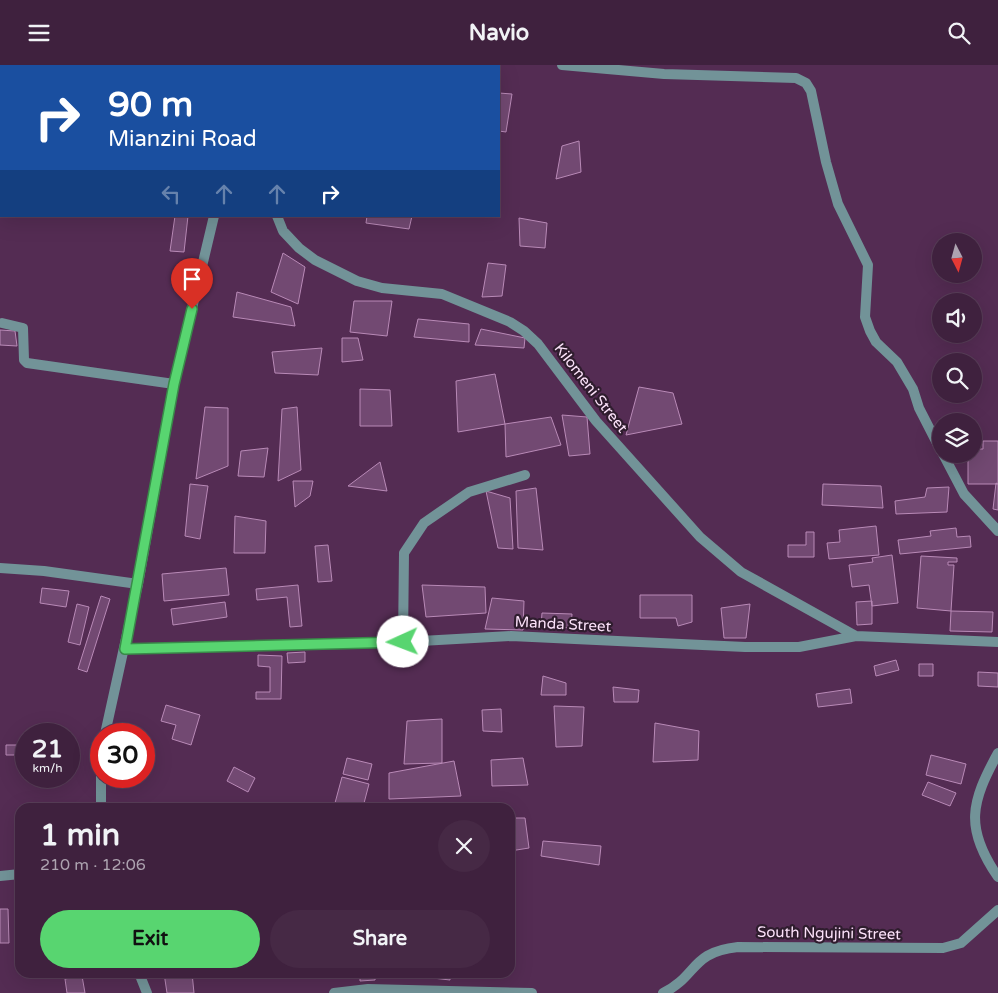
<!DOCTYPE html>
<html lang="en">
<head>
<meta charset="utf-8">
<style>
  :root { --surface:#3f213e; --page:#462945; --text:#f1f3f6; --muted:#ada3b0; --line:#583e58; --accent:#58d570 }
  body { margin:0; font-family:"Varela Round",sans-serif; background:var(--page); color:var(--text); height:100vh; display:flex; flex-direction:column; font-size:19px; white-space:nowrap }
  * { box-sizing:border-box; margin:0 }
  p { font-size:16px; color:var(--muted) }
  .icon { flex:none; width:28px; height:28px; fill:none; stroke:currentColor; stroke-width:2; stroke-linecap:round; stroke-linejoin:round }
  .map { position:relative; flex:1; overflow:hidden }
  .details { position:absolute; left:15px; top:738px; width:500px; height:175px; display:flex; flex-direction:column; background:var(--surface); border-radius:15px; box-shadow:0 5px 20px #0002,0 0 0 1px var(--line) }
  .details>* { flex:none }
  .top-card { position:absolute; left:0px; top:0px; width:500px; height:152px; box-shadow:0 5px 20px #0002,0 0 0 1px var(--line); background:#1a4fa0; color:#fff; overflow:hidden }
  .needle { width:32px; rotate:174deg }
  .buttons { position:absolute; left:932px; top:168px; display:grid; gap:10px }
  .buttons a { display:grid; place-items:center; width:50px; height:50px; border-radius:50%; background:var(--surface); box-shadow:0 5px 20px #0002,0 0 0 1px var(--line); font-size:25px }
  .speed { position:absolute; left:15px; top:658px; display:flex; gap:10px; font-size:25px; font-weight:700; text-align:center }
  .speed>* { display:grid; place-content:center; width:65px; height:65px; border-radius:50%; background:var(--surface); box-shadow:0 5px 20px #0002,0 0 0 1px var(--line); line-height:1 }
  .speed small { font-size:12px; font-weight:400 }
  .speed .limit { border:8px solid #d22; background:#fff; color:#111 }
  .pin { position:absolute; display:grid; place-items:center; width:42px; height:42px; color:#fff; margin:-51px -21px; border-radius:50% 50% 50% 0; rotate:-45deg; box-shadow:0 0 5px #0007 }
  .pin .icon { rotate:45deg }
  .me { position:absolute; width:55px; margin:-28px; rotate:268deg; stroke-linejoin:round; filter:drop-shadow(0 0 4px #0008) }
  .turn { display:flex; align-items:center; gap:18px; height:105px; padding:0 25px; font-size:22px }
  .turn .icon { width:65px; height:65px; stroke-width:2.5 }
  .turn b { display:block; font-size:35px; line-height:42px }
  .lanes { display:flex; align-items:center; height:48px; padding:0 25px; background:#0003; justify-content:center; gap:25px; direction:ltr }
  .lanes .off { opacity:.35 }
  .round { display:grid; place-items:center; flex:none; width:52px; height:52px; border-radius:26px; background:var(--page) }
  .head { display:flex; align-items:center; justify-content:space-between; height:85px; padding:0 25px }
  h1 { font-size:30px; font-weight:800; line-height:38px }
  .button { display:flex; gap:10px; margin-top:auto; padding:10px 25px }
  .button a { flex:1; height:58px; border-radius:30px; background:var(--accent); color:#111; font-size:20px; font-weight:800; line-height:58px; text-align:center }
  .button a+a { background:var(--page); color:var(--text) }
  header { display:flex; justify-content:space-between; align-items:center; height:65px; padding:0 25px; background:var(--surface); font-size:22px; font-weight:800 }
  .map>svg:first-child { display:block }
</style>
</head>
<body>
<header><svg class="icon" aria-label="menu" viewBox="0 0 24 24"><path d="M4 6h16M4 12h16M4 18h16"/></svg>Navio<svg class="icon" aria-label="search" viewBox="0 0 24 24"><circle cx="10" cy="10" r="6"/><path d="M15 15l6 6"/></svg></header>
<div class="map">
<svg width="998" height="928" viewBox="0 0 998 928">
  <rect width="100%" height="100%" fill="#542c53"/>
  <path fill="#724972" stroke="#b98ab7" d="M499,28L512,29L506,67L499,66Z
    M579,76L581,107L556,114L562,81Z
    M175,151H188L184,187L170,186Z
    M367,151H412L409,164L366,158Z
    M519,153L547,158L545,183L520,181Z
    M283,188L305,202L298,239L271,227Z
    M488,198L506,200L502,231L482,232Z
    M237,227L291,242L295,261L233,252Z
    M354,236H392L387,271L350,267Z
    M418,254L469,259V277L414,272Z
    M481,264L525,273L524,283L475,280Z
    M0,265L15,266L17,281L0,280Z
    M342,273H358L363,295L342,297Z
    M322,283L318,310L275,308L272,287Z
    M495,309L505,359L458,367L456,316Z
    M639,322L673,328L682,359L626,370Z
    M360,324L390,325L392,361H360Z
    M205,342L228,343V401L196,414Z
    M297,342L301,405L278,416L282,344Z
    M562,350L587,352L590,389L569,391Z
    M551,352L561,380L506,392L505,359Z
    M983,376H998V419H968V389H974V384H983Z
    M268,383L264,412L238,411L241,386Z
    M380,397L387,426L348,421Z
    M293,416H313L310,431L295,442Z
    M996,418L998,419V445L993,444Z
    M190,419L208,421L200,474L185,471Z
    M823,419L881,421L883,443L822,440Z
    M949,422L947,447L896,449L895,436L925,432L927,423Z
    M536,423L543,485L518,483L516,426Z
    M486,426L510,433L513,484L498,483Z
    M235,451L266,456L265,488H234Z
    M876,461L879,490L829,494L827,478L840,477L839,465Z
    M956,463L957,472L970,471L971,482L900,489L898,475L931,471L930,466Z
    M806,467H814V492H788V480H806Z
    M328,480L332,516L318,517L315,481Z
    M892,490L898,538L872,541L869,520L852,522L849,500L873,497L872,493Z
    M921,491L957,493V497H948V500H954L951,546L917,543Z
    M226,503L229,530L164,536L162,509Z
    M298,520L302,561L290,562L287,532L257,535L256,524Z
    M422,520L485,522L486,548L426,552Z
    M42,523L69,526L66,542L40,538Z
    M640,530H692V557L678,561L676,553H640Z
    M101,531L110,534L87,607L78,604Z
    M492,533L524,536L523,565L485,564Z
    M872,536V559L857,560L856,537Z
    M225,537L227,552L173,560L171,544Z
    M77,539L89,542L80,580L68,577Z
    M750,539L746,573H724L721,543Z
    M951,546L993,547L992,567L950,566Z
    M542,548L572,549L571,563L541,561Z
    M305,587V597L288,598L287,588Z
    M258,590L282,591L281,634H256V627H270V602L258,601Z
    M896,595L899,605L876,611L874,601Z
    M919,599H933V611H919Z
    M978,607L998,608V622L978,621Z
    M543,611L566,618V630H541Z
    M613,622L639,625L638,637H614Z
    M850,624L852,638L818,642L816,629Z
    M166,640L200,650L191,680L172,674L176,660L161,656Z
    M554,641L584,642L582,681L556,682Z
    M501,644L502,667L483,666L482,645Z
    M442,654V698L404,699L407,656Z
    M655,658L699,666L698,695L653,697Z
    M6,680H20V690H6Z
    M931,690L966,699L961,719L926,710Z
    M347,693L372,699L368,715L343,709Z
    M523,693L528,720L492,721L491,695Z
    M454,696L461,731L389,734V708Z
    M234,702L255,713L248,727L227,716Z
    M342,712L369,719L363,742L335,738Z
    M928,717L956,728L950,741L922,730Z
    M510,753H525L529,783L510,786Z
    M543,776L601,781L599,800L541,791Z
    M0,844H8L9,878H0Z
    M164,908H192L194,928H167Z
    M360,908H376L375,915L360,916Z
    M407,908H450V915L407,910Z
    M82,911L85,928H67L65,914Z"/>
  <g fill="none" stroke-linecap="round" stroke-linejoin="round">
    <path stroke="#729398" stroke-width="10" d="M562,0L664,9L796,13L806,18L811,26L826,97L838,139L868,200L865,252L870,266L876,277L897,297L913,324L919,343L941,386
      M277,151L283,166L299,183L315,195L357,216L382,223L442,229L510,257L524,266L538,279L596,356L700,472L741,507L856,571
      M2,258L23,263L24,295L27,298L174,319
      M943,389L964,429L998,466
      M0,503L44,506L138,519
      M403,577L404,488L424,458L469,427L525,410
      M125,584L403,577L511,571L745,582H799L856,571L998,577
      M998,688C971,737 964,763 998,812
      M0,811L20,809
      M334,928L368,924L532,928
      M663,928C698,911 690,887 738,882L943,883L961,878L998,845"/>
    <path stroke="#729398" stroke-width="10" d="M238,1V0
      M105,669L138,519L174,319L214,151
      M101,742V707
      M139,908L147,928"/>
  </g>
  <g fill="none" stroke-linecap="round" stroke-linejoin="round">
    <defs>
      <path id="route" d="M192,244L174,319L125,584L403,577"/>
    </defs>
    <use href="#route" stroke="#398a49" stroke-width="12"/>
    <use href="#route" stroke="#58d570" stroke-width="9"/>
  </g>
  <g text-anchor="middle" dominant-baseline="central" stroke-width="4.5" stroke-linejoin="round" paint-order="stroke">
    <g font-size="15" fill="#fce2fa" stroke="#2f1d2e">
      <text transform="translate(591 323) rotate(52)">Kilomeni Street</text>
      <text transform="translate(563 559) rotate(3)">Manda Street</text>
      <text transform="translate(829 868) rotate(1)">South Ngujini Street</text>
    </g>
  </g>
</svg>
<div class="buttons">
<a><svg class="needle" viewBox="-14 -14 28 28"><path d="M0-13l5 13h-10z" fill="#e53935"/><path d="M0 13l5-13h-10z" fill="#ada3b0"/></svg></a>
<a><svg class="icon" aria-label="sound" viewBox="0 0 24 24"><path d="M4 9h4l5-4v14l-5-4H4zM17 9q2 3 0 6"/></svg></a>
<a><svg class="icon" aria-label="search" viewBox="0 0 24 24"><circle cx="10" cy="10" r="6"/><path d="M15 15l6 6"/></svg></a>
<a><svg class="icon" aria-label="layers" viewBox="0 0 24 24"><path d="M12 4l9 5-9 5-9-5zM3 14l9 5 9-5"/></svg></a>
</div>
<div class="speed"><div>21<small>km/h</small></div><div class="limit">30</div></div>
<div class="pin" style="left:192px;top:244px;background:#d93025"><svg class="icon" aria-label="arrive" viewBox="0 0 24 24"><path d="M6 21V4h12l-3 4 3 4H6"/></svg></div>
<svg class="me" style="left:403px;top:577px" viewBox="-20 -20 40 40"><circle r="19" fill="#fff"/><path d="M0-13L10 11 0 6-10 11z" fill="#58d570"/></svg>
<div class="top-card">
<div class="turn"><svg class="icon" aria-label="right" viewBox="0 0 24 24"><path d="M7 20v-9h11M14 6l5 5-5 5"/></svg><div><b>90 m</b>Mianzini Road</div></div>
<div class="lanes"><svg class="icon off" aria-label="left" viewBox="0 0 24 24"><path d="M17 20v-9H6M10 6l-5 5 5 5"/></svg><svg class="icon off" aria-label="ahead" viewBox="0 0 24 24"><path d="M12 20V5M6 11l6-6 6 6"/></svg><svg class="icon off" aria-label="ahead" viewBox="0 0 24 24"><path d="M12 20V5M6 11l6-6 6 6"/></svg><svg class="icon" aria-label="right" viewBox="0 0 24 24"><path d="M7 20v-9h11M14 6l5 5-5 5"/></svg></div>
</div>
<section class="details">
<div class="head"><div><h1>1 min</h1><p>210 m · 12:06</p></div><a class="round"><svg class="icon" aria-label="close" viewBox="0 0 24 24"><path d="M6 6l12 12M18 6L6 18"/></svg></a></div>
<div class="button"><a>Exit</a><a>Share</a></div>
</section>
</div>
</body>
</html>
